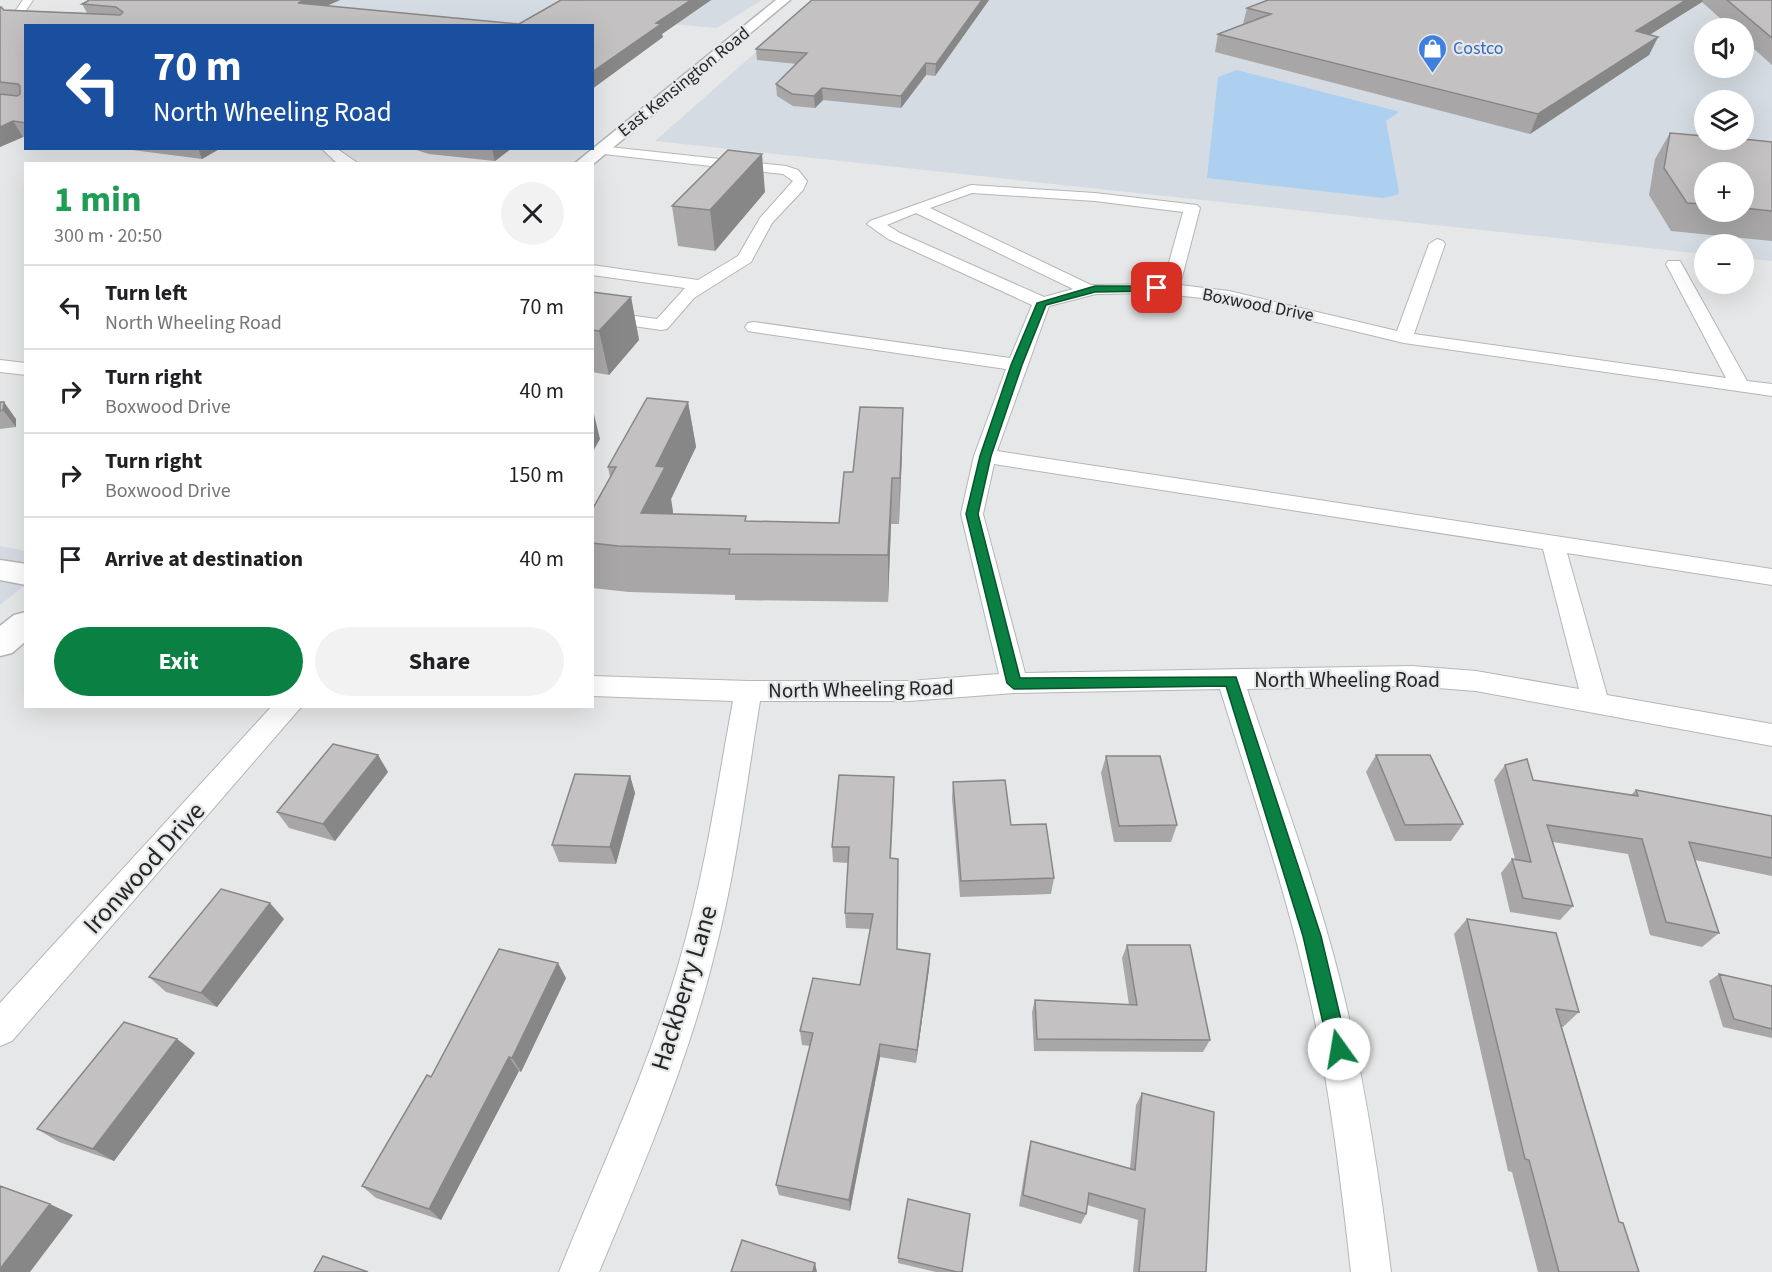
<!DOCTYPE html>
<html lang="en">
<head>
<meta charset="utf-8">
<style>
  :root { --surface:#fff; --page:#f2f2f2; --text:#202124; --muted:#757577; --line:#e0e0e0; --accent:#0b8043 }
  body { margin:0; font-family:"Source Sans 3",sans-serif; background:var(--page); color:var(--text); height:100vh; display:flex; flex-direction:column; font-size:22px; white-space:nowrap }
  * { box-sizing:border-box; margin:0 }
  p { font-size:20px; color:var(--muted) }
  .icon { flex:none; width:33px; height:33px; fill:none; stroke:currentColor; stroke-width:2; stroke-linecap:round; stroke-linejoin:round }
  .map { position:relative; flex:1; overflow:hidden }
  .side { position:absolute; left:24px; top:162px; width:570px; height:546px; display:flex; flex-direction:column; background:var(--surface); border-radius:0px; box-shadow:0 6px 24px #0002 }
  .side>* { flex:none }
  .top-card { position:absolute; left:24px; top:24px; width:570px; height:126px; border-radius:0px; box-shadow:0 6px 24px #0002; background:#1a4fa0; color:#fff; overflow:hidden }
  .buttons { position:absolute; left:1694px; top:18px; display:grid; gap:12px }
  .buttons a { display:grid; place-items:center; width:60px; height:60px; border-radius:50%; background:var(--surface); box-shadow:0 6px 24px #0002; font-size:30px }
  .pin { position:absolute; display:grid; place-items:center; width:51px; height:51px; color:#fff; margin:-26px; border-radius:12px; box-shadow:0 3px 9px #0006 }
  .me { position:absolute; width:66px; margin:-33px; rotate:347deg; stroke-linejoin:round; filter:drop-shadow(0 0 4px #0008) }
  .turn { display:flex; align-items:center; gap:21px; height:126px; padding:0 30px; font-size:27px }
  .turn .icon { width:78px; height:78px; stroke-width:2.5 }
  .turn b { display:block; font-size:42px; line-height:51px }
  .round { display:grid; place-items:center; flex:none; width:63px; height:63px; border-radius:32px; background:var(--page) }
  .summary { display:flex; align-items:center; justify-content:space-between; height:102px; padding:0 30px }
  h1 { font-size:36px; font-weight:700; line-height:45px; color:#1e9e55 }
  .primary-button { display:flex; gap:12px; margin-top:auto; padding:12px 30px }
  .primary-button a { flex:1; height:69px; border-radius:36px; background:var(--accent); color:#fff; font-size:24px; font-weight:700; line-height:69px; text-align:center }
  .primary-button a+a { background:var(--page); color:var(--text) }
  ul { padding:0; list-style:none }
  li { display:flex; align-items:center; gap:18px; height:84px; padding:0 30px; border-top:2px solid var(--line) }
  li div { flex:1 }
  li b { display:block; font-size:22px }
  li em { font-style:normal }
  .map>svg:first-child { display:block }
</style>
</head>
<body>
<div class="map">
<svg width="1772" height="1272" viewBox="0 0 1772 1272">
  <rect width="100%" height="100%" fill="#e6e7e8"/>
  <path fill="#d4dbe2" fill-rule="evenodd" d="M233,0H762L717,28L569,15L537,25Z
    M815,0H1772V261L1743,258V244H1704V254L655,141ZM1704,28H1743V68H1704ZM1704,100H1743V140H1704ZM1704,172H1743V212H1704Z
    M0,546L26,551L25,585L0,605Z"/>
  <path fill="#add0f0" d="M1237,70L1397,111L1398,113L1386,121L1399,192L1397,195L1383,198L1207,178L1218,77Z"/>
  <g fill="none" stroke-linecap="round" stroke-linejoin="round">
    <defs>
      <path id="street" d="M23,0H33L19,21L0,27V21L11,17Z
        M600,146L786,166L798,170L807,181L803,190L772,223L751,262L694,298L667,329L661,330L592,320V310L657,319L685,288L592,275V265L698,280L738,256L760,218L793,181L783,174L595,153L593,150L595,147Z
        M321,148H336L359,164H338Z
        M971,185L1095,193L1197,205L1200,208L1180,285L1229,291L1397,331L1429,244L1437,239L1443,241L1445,244L1414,334L1726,378L1666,264L1668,261H1680L1747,381L1772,384V396L1404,343L1229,301L1157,293L1096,294L1049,306L997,451L1772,569V585L1567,553L1607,695L1772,724V746L1476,691L1412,686L1247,689C1279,785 1315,881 1340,980C1364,1076 1379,1174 1391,1272H1351C1340,1173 1328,1073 1305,976C1282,879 1250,785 1220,689L1014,693L909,701H760C746,786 736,872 714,956C687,1065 642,1169 599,1272H559C601,1168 649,1067 680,959C705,874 717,787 733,701L592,696V676L748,681H909L999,674L961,514L974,456L1006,369L754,332L748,331L745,327L748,323L754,322L1010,358L1032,305L888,239L867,224L870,221ZM972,193L1095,201L1183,212L1163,284L1091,285L930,208ZM916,213L1073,289L1044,297L900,233L887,225ZM994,464L1543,549L1579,689L1476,671L1412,666L1025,673L983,514Z
        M0,360L26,363V375L0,372Z
        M272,706H302L12,1041L0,1046V1003Z"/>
      <path id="secondary" d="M776,0H790L592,165L574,164Z
        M0,560L26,564V585L0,580Z
        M26,612V641L12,653L0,656V626L14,615Z"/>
    </defs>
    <use href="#street" stroke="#b5b6b7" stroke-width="2"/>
    <use href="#secondary" stroke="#b5b6b7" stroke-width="3"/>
    <use href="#street" fill="#fff" fill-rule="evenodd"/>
    <use href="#secondary" fill="#fff" fill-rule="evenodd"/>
  </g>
  <path fill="#a8a6a6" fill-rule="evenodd" d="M88,0H340L327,6L519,24L561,0H711L662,34L663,37L592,89V26H26V137H23L0,147V7L4,10L87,13L82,4L88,1Z
    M989,0L935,76L926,75L901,108L823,100L815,108L793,106L777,96L776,84L797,64L757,60L756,49Z
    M1268,0H1772V65L1743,39V28H1731L1702,2L1649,35L1658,37L1649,55L1530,134L1215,52L1218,34L1243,24L1247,8Z
    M1670,133L1772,142V241L1671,231L1649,195L1655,159ZM1704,172H1743V212H1704Z
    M117,148H221L202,159Z
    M410,148H512L495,161L429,154Z
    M765,192L715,251L678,246L672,206Z
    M592,292L631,297L639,340L609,375L592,372Z
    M0,402L16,419V427L0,429Z
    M688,402L696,447L671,499L673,512V514L747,521L839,523L853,472L902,453L899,524H891L888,602L735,600V595L629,592L592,588V510L610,477L608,467Z
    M378,755L388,772L335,841L289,828L277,812Z
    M1376,755L1463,824L1451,841H1395L1366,772Z
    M1106,756L1177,825L1171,842H1114L1101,773Z
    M1505,765L1533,780L1631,795L1636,790L1772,816V876L1695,860L1719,933L1702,947L1650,935L1628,854L1553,842L1573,906L1560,920L1510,912L1501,873L1512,859H1515L1494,780Z
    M630,776L635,793L616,864L559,862L552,845Z
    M953,782L1011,825L1054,878L1051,894L960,897L952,798Z
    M894,793L891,858L897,949L930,954L929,969L916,1063L880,1057L850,1211L779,1195L776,1185L810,1046L802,1045L800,1031L860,985L870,929L846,928L845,913L848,863L833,862L832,847Z
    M284,919L217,1007L166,992L149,977Z
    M1467,919L1579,1012L1563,1027H1562L1619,1222L1639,1272H1538L1512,1172L1508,1171L1454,934Z
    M1127,945L1210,1040L1203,1052L1034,1051L1032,1012L1035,1000L1129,1005L1122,958Z
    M1719,974L1772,986V1038L1723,1027L1709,981Z
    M566,978L521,1072L519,1071L441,1220L376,1198L362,1186L431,1077Z
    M177,1039L195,1053L114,1161L59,1142L37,1129Z
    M1142,1093L1206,1272H1133L1138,1220L1087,1205L1086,1214L1081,1224L1019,1206L1028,1152L1031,1141L1130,1168L1136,1105Z
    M898,1258L962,1272H936L898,1263Z"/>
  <path fill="#888787" d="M305,0H340L303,16L298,3Z
    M691,0H711L662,34L663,37L592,89V72L656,23Z
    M982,0H989L935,76L936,64Z
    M1686,0H1703L1702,2L1627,49L1636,31Z
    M1658,37L1649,55L1530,134L1538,114Z
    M926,63V75L901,108V96Z
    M822,88L823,100L815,108L814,96Z
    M13,121L23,137L0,147V127Z
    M198,148H221L202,159Z
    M492,148H512L495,161Z
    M762,154L765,192L715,251L710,210Z
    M631,297L639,340L609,375L599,331Z
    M4,402L16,419V427L3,410Z
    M688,402L696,447L671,499L673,512L657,547L641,513L656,466Z
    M592,406L600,439L592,453Z
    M903,408L902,453L899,524L900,478Z
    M892,478L891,524L888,602V555Z
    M378,755L388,772L335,841L323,824Z
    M630,776L635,793L616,864L610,847Z
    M270,903L284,919L217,1007L201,993Z
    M930,954L929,969L916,1063L917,1050Z
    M558,963L566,978L521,1072L512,1058Z
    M177,1039L195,1053L114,1161L93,1149Z
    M880,1044V1057L850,1211L849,1200Z
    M509,1057L519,1071L441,1220L429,1209Z
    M50,1204L73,1215L30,1272H0V1269Z
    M815,1263L817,1272H813Z"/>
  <path fill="#c3c1c1" stroke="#888787" stroke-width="1.5" d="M88,0H305L298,3L519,24L561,0H691L656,23L661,24L592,72V26H26V123L13,121L0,127V94L17,96L20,94V86L18,84L0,82V7H1L4,10L120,15L123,12L116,7L82,4L88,1Z
    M812,0H982L936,64L926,63L901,96L822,88L814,96L792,94L776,84L807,53L756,49Z
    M1268,0H1686L1636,31L1658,37L1538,114L1218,34L1271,14L1247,8Z
    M1727,0H1772V38Z
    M1670,133L1704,136V140L1743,139L1772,142V211L1743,208V172H1704V204L1687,203L1664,168Z
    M728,150L762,154L710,210L672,206Z
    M592,292L631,297L599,331L592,330Z
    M647,398L688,402L656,466L665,467L641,513L746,516L745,521L839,523L844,472H853L860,407L903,408L900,478H892L888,555L729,554L730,549L618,546L592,543V510L616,467H608Z
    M0,402H4L3,410L0,411Z
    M333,744L378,755L323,824L277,812Z
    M1376,755H1430L1463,824L1405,825Z
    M1106,756H1160L1177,825L1119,826Z
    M1527,759L1533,780L1638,796L1636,790L1772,816V858L1689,842L1719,933L1666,922L1642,839L1547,825L1573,906L1523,898L1512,859L1531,862L1505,765Z
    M575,774L630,776L610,847L552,845Z
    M839,775L894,777L890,858L898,859L897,949L930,954L917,1050L880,1044L849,1200L776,1185L813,1033L800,1031L813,978L860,985L873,914L845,913L849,847H832Z
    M1005,780L1011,825L1046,824L1054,878L961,881L953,782Z
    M221,889L270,903L201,993L149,977Z
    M1467,919L1556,933L1579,1012L1556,1009L1619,1222L1623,1223L1639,1272H1559L1529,1160L1525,1159Z
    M1127,945H1190L1210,1040L1037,1039L1035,1000L1137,1005Z
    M499,949L558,963L512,1058L509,1057L429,1209L362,1186L427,1075L431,1077Z
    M1719,974L1772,986V1029L1734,1019Z
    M124,1022L177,1039L93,1149L37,1129Z
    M1142,1093L1214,1112L1206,1272H1139L1145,1209L1089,1193L1086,1214L1023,1195L1031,1141L1135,1170Z
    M0,1186L50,1204L0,1269Z
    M908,1199L970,1214L962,1272H957L898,1258Z
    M742,1240L815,1263L813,1272H731Z
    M323,1256L368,1272H314Z"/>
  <path fill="#0b8043" stroke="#07532c" stroke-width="1.5" d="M1095,286H1157L1162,288L1157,291L1095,292L1046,305L1022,365L991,456L978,514L1020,678L1236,677L1321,936L1348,1049L1345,1056L1339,1059L1332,1056L1329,1049L1303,936L1226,686L1014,689L1007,683L966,514L980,456L1011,365L1037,303Z"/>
  <defs>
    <symbol id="shop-pin" viewBox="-11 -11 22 30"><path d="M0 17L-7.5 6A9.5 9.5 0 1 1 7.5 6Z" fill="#3f7fe0" stroke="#e6e7e8"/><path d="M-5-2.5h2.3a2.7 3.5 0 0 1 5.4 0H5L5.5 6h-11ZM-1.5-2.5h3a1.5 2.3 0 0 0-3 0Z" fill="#fff"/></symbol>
  </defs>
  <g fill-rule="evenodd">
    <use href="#shop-pin" x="1416" y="32" width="33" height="45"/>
  </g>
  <g text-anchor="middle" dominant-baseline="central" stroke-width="4.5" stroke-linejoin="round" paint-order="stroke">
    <g font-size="18" fill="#366cbe" stroke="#e6e7e8" text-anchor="start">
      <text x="1453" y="48">Costco</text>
    </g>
    <g font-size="18" fill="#242525" stroke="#e6e7e8">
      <text transform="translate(684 82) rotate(-39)">East Kensington Road</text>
      <text transform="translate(1258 305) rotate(11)">Boxwood Drive</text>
    </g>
    <g font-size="21" fill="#242525" stroke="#e6e7e8">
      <text x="1347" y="680">North Wheeling Road</text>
      <text transform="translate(861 689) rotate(-1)">North Wheeling Road</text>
    </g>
    <g font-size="26" fill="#242525" stroke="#e6e7e8">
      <text transform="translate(144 868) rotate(-48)">Ironwood Drive</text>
      <text transform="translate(684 988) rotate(-73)">Hackberry Lane</text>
    </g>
  </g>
</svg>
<div class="buttons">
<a><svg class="icon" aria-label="sound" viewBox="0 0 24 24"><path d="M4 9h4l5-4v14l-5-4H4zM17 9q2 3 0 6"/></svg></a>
<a><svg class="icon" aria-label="layers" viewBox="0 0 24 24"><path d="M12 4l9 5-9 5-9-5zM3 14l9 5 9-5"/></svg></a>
<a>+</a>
<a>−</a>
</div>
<div class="pin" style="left:1157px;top:288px;background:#d93025"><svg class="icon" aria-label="arrive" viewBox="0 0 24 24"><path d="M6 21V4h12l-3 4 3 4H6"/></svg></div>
<svg class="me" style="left:1339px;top:1049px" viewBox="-20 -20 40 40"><circle r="19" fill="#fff"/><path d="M0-13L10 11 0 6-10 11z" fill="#0b8043"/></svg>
<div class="top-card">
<div class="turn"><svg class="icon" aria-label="left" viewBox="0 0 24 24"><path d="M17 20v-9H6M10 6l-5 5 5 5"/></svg><div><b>70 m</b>North Wheeling Road</div></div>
</div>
<section class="side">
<div class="summary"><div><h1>1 min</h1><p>300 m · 20:50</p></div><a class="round"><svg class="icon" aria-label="close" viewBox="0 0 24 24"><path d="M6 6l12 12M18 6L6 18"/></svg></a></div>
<ul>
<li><svg class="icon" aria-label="left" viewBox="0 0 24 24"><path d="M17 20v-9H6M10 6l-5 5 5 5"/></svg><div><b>Turn left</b><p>North Wheeling Road</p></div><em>70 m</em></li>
<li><svg class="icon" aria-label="right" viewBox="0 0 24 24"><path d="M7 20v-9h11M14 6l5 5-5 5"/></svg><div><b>Turn right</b><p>Boxwood Drive</p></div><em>40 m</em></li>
<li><svg class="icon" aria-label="right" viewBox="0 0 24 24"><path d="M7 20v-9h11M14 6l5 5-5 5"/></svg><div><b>Turn right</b><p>Boxwood Drive</p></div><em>150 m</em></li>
<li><svg class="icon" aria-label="arrive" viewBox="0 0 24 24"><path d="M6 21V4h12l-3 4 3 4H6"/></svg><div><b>Arrive at destination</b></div><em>40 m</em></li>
</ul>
<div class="primary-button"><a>Exit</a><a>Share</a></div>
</section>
</div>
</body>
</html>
